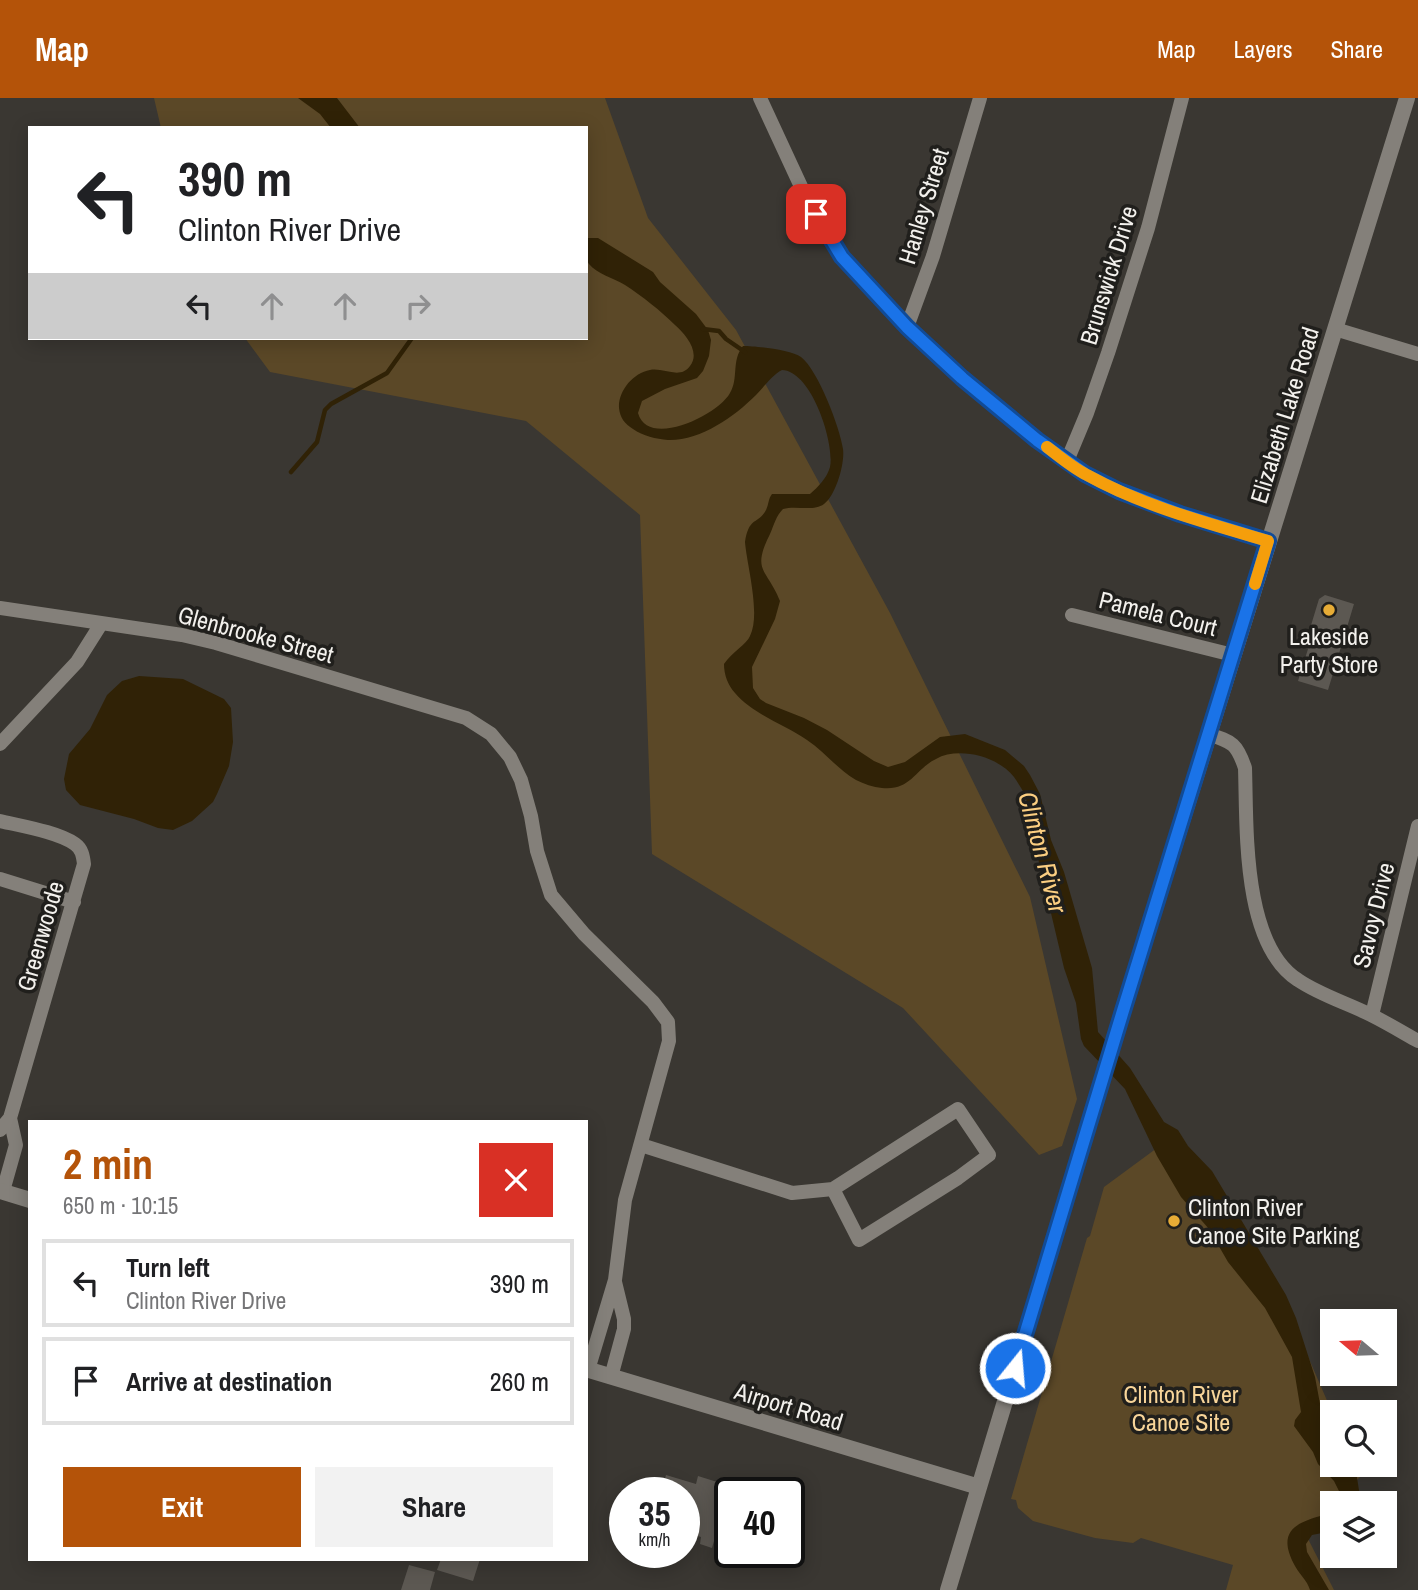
<!DOCTYPE html>
<html lang="en">
<head>
<meta charset="utf-8">
<style>
  :root { --surface:#fff; --page:#f2f2f2; --text:#202124; --muted:#757577; --line:#e0e0e0; --accent:#b45309 }
  body { margin:0; font-family:"Archivo Narrow",sans-serif; background:var(--page); color:var(--text); height:100vh; display:flex; flex-direction:column; font-size:26px; white-space:nowrap }
  * { box-sizing:border-box; margin:0 }
  p { font-size:23px; color:var(--muted) }
  .icon { flex:none; width:38px; height:38px; fill:none; stroke:currentColor; stroke-width:2; stroke-linecap:round; stroke-linejoin:round }
  .map { position:relative; flex:1; overflow:hidden }
  .side { position:absolute; left:28px; top:1022px; width:560px; height:441px; display:flex; flex-direction:column; background:var(--surface); border-radius:0px; box-shadow:0 4px 18px #0003 }
  .side>* { flex:none }
  .hud { position:absolute; left:28px; top:28px; width:560px; height:214px; border-radius:0px; box-shadow:0 4px 18px #0003; background:#fff; color:var(--text); overflow:hidden }
  .needle { width:46px; rotate:289deg }
  .buttons { position:absolute; left:1320px; top:1211px; display:grid; gap:14px }
  .buttons a { display:grid; place-items:center; width:77px; height:77px; border-radius:0px; background:var(--surface); box-shadow:0 4px 18px #0003; font-size:35px }
  .speed { position:absolute; left:609px; top:1379px; display:flex; gap:14px; font-size:35px; font-weight:700; text-align:center }
  .speed>* { display:grid; place-content:center; width:91px; height:91px; border-radius:50%; background:var(--surface); box-shadow:0 4px 18px #0003; line-height:1 }
  .speed small { font-size:18px; font-weight:400 }
  .speed .limit { border:4px solid #111; border-radius:10px; background:#fff; color:#111 }
  .pin { position:absolute; display:grid; place-items:center; width:60px; height:60px; color:#fff; margin:-30px; border-radius:14px; box-shadow:0 4px 10px #0006 }
  .me { position:absolute; width:77px; margin:-38px; rotate:17deg; stroke-linejoin:round; filter:drop-shadow(0 0 5px #0008) }
  .turn { display:flex; align-items:center; gap:24px; height:147px; padding:0 35px; font-size:32px }
  .turn .icon { width:91px; height:91px; stroke-width:2.5 }
  .turn b { display:block; font-size:49px; line-height:60px }
  .lanes { display:flex; align-items:center; height:66px; padding:0 35px; background:#0003; justify-content:center; gap:35px; direction:ltr }
  .lanes .off { opacity:.35 }
  .round { display:grid; place-items:center; flex:none; width:74px; height:74px; border-radius:0px; background:var(--page) }
  .head { display:flex; align-items:center; justify-content:space-between; height:119px; padding:0 35px }
  h1 { font-size:42px; font-weight:700; line-height:52px; color:var(--accent) }
  .cta { display:flex; gap:14px; margin-top:auto; padding:14px 35px }
  .cta a { flex:1; height:80px; border-radius:0px; background:var(--accent); color:#fff; font-size:28px; font-weight:700; line-height:80px; text-align:center }
  .cta a+a { background:var(--page); color:var(--text) }
  ul { padding:0; list-style:none }
  li { display:flex; align-items:center; gap:21px; height:88px; margin:0 14px 10px; padding:0 21px; border:4px solid var(--line); border-radius:0px }
  li div { flex:1 }
  li b { display:block; font-size:26px }
  li em { font-style:normal }
  header { display:flex; align-items:center; gap:42px; box-sizing:border-box; height:98px; padding:0 35px; background:var(--accent); color:#fff }
  header strong { font-size:33px }
  nav { display:flex; gap:38px; margin-inline-start:auto; font-size:24px }
  .map>svg:first-child { display:block }
</style>
</head>
<body>
<header>
<strong>Map</strong>
<nav><a>Map</a><a>Layers</a><a>Share</a></nav>
</header>
<div class="map">
<svg width="1418" height="1492" viewBox="0 0 1418 1492">
  <rect width="100%" height="100%" fill="#3a3732"/>
  <path fill="#5b4827" d="M154,0H605L648,120L736,232L890,515L1030,799L1077,1001L1062,1048L1039,1057L903,910L652,756L640,417L526,323L270,274L245,240H586V30H161Z
    M1157,1050L1270,1171L1332,1314V1367H1355L1360,1379L1341,1397V1405H1332V1415L1320,1418L1304,1433L1334,1492H1226L1233,1467L1141,1440L1133,1445L1095,1440L1033,1423L1018,1410L1016,1402L1011,1401L1087,1140L1090,1138L1104,1089Z"/>
  <path fill="#302206" d="M298,0H337L360,30H331L320,16Z
    M586,140H598L653,174L660,184L696,216L708,232L711,242L709,258L703,273L697,280L665,291L642,303L638,315C648,351 718,317 730,295C739,280 731,263 743,248C756,248 791,252 801,259C818,272 840,330 843,351C845,365 836,397 824,406C813,414 796,407 783,411C776,418 774,427 770,436C751,474 767,470 780,503L775,521L752,569L753,590L760,601L766,605L804,620L827,632L874,663L888,669L905,664L940,639L965,636L1005,652L1024,668L1030,677L1040,696L1051,742L1064,774L1092,870L1098,934L1130,970L1164,1024L1178,1032L1188,1048L1212,1073L1286,1197L1296,1220L1315,1279L1324,1327L1332,1345V1367H1355L1361,1405H1341L1340,1395L1334,1383L1318,1366L1313,1354L1294,1328L1295,1322L1301,1314L1292,1259L1265,1210L1228,1164L1209,1131L1181,1099L1157,1058L1125,991L1084,948L1081,941L1076,905L1064,870L1028,718C1029,701 1023,692 1014,679C999,659 959,648 936,661C915,671 911,693 882,690C873,689 864,686 856,682C837,671 825,654 807,642C784,626 754,617 735,595C728,587 724,577 724,566C732,554 747,546 750,538C761,516 747,468 745,444C749,418 758,427 766,412C769,406 768,401 772,396H810C818,389 827,380 830,369C835,346 812,273 782,272C772,277 764,289 756,297C734,319 700,343 668,342C656,341 643,338 633,331C625,326 620,320 619,310C618,293 633,275 650,272C663,269 680,282 690,268C701,254 685,236 675,227C661,213 642,198 625,187C614,180 597,176 589,166C584,160 586,148 586,140Z
    M139,578L183,581L224,601L231,610L233,644L229,668L217,696L213,704L192,723L173,732L158,730L134,721L80,707L66,692L64,681L69,656L90,631L107,597L122,583Z
    M1332,1415V1433L1312,1437L1306,1446L1307,1454L1329,1492H1310C1307,1482 1300,1477 1295,1468C1274,1430 1300,1423 1332,1415Z"/>
  <g fill="none" stroke-linecap="round" stroke-linejoin="round">
    <path stroke="#302206" stroke-width="4.5" d="M703,231L719,233L726,241L745,254
      M291,374L317,344L325,312L331,306L387,275L412,240"/>
  </g>
  <path fill="#5c5852" d="M1325,497L1354,506L1328,592L1298,583L1308,551L1305,547L1319,501Z
    M666,1377L696,1386L698,1378L730,1388V1448L714,1443L712,1450L700,1446L701,1439L684,1434V1395H661Z
    M441,1461H480L473,1483L437,1472Z
    M409,1467L435,1474L430,1492H401Z"/>
  <g fill="none" stroke-linecap="round" stroke-linejoin="round">
    <path stroke="#84807a" stroke-width="14" d="M760,0L804,95L842,159L930,252L1036,342L1085,376L1119,393L1180,417L1268,443
      M907,229L933,158L980,0
      M1335,231L1418,256
      M1067,363L1087,315L1108,255L1148,130L1182,0
      M0,510L182,537L216,545L466,620L491,636L510,659L521,682L531,718L537,753L551,797L584,836L653,904L668,924L669,943L625,1102L615,1182L588,1272
      M1072,517L1233,557
      M1208,636C1233,644 1237,646 1245,670C1247,730 1242,846 1298,882C1320,897 1347,905 1371,917C1387,925 1402,934 1418,943
      M0,646L77,564L101,526
      M0,723C21,728 58,734 75,746C82,751 83,758 84,766L10,1020L0,1032
      M0,781L74,804
      M1372,917L1418,728
      M641,1047L792,1095L833,1091L958,1011L989,1057L958,1080L859,1142L833,1091
      M3,1093L16,1047L10,1020
      M611,1279L624,1231V1221L615,1184"/>
    <path stroke="#84807a" stroke-width="16" d="M0,1093L30,1102
      M586,1271L979,1389
      M948,1492L1122,916L1407,0"/>
  </g>
  <g fill="none" stroke-linecap="round" stroke-linejoin="round">
    <defs>
      <path id="route" d="M816,116L842,159L907,229L962,280L1037,342L1085,376L1119,393L1180,416L1268,443L1122,916L1015,1270"/>
    </defs>
    <use href="#route" stroke="#114b97" stroke-width="18"/>
    <use href="#route" stroke="#1a73e8" stroke-width="12"/>
    <path stroke="#f59e0b" stroke-width="12" d="M1047,349C1060,359 1073,370 1087,377C1143,408 1207,425 1268,443L1255,486"/>
  </g>
  <g fill="#e7ac36" stroke="#201f1c" stroke-width="2.5">
    <circle cx="1329" cy="512" r="7"/>
    <circle cx="1174" cy="1123" r="7"/>
  </g>
  <g text-anchor="middle" dominant-baseline="central" stroke-width="7" stroke-linejoin="round" paint-order="stroke">
    <g font-size="24" fill="#f3f1ed" stroke="#201f1c">
      <text transform="translate(923 108) rotate(-73)">Hanley Street</text>
      <text transform="translate(1108 177) rotate(-73)">Brunswick Drive</text>
      <text transform="translate(1284 317) rotate(-73)">Elizabeth Lake Road</text>
      <text transform="translate(1158 515) rotate(14)">Pamela Court</text>
      <text transform="translate(256 536) rotate(15)">Glenbrooke Street</text>
      <text transform="translate(1373 817) rotate(-76)">Savoy Drive</text>
      <text transform="translate(40 838) rotate(-74)">Greenwoode</text>
      <text transform="translate(789 1308) rotate(17)">Airport Road</text>
    </g>
    <g font-size="24" fill="#f3f1ed" stroke="#201f1c">
      <text x="1329" y="538">Lakeside<tspan x="1329" dy="28">Party Store</tspan></text>
      <text x="1188" y="1109" text-anchor="start">Clinton River<tspan x="1188" dy="28">Canoe Site Parking</tspan></text>
    </g>
    <g font-size="24" fill="#f8d599" stroke="#201f1c">
      <text x="1181" y="1296">Clinton River<tspan x="1181" dy="28">Canoe Site</tspan></text>
    </g>
    <g font-size="26" font-style="italic" fill="#fbce81" stroke="#201f1c">
      <text transform="translate(1043 754) rotate(75)">Clinton River</text>
    </g>
  </g>
</svg>
<div class="buttons">
<a><svg class="needle" viewBox="-14 -14 28 28"><path d="M0-13l5 13h-10z" fill="#e53935"/><path d="M0 13l5-13h-10z" fill="#757577"/></svg></a>
<a><svg class="icon" aria-label="search" viewBox="0 0 24 24"><circle cx="10" cy="10" r="6"/><path d="M15 15l6 6"/></svg></a>
<a><svg class="icon" aria-label="layers" viewBox="0 0 24 24"><path d="M12 4l9 5-9 5-9-5zM3 14l9 5 9-5"/></svg></a>
</div>
<div class="speed"><div>35<small>km/h</small></div><div class="limit">40</div></div>
<div class="pin" style="left:816px;top:116px;background:#d93025"><svg class="icon" aria-label="arrive" viewBox="0 0 24 24"><path d="M6 21V4h12l-3 4 3 4H6"/></svg></div>
<svg class="me" style="left:1015px;top:1270px" viewBox="-20 -20 40 40"><circle r="17" fill="#1a73e8" stroke="#fff" stroke-width="3"/><path d="M0-11L8 9 0 5-8 9z" fill="#fff"/></svg>
<div class="hud">
<div class="turn"><svg class="icon" aria-label="left" viewBox="0 0 24 24"><path d="M17 20v-9H6M10 6l-5 5 5 5"/></svg><div><b>390 m</b>Clinton River Drive</div></div>
<div class="lanes"><svg class="icon" aria-label="left" viewBox="0 0 24 24"><path d="M17 20v-9H6M10 6l-5 5 5 5"/></svg><svg class="icon off" aria-label="ahead" viewBox="0 0 24 24"><path d="M12 20V5M6 11l6-6 6 6"/></svg><svg class="icon off" aria-label="ahead" viewBox="0 0 24 24"><path d="M12 20V5M6 11l6-6 6 6"/></svg><svg class="icon off" aria-label="right" viewBox="0 0 24 24"><path d="M7 20v-9h11M14 6l5 5-5 5"/></svg></div>
</div>
<section class="side">
<div class="head"><div><h1>2 min</h1><p>650 m · 10:15</p></div><a class="round" style="background:#d93025;color:#fff"><svg class="icon" aria-label="close" viewBox="0 0 24 24"><path d="M6 6l12 12M18 6L6 18"/></svg></a></div>
<ul>
<li><svg class="icon" aria-label="left" viewBox="0 0 24 24"><path d="M17 20v-9H6M10 6l-5 5 5 5"/></svg><div><b>Turn left</b><p>Clinton River Drive</p></div><em>390 m</em></li>
<li><svg class="icon" aria-label="arrive" viewBox="0 0 24 24"><path d="M6 21V4h12l-3 4 3 4H6"/></svg><div><b>Arrive at destination</b></div><em>260 m</em></li>
</ul>
<div class="cta"><a>Exit</a><a>Share</a></div>
</section>
</div>
</body>
</html>
